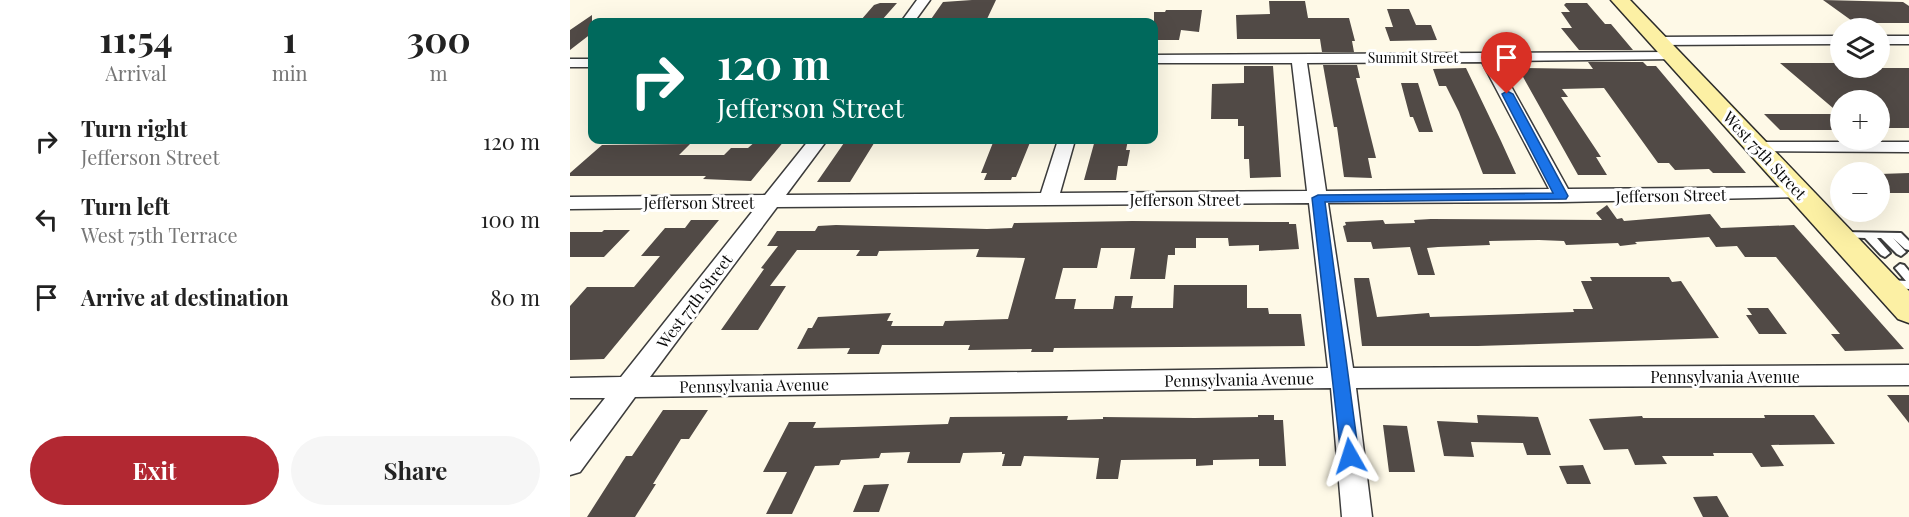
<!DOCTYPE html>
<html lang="en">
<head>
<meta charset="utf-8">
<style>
  :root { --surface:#fff; --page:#f6f6f6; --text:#222; --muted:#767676; --accent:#b22832 }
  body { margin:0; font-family:"Playfair Display",serif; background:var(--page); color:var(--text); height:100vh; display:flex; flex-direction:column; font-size:22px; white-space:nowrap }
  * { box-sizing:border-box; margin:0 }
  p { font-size:20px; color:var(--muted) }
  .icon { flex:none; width:33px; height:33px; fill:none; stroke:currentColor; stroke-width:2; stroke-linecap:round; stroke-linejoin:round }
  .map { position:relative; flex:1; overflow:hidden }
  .side { display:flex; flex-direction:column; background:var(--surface); width:570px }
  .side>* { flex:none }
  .guide { position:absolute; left:18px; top:18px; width:570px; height:126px; border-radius:12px; box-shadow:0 6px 24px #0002; background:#00695c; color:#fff; overflow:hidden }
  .buttons { position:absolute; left:1260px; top:18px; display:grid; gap:12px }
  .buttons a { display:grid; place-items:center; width:60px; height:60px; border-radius:50%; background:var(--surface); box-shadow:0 6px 24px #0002; font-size:30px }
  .pin { position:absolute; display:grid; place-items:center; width:51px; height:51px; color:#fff; margin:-62px -26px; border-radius:50% 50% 50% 0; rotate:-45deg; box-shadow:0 0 6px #0007 }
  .pin .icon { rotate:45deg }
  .me { position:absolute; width:66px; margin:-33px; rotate:354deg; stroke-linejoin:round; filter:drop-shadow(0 0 4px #0008) }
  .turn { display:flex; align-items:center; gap:21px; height:126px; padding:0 30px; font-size:27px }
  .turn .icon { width:78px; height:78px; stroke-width:2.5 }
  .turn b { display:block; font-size:42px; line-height:51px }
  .eta { display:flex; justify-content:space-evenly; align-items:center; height:102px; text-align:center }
  .eta b { font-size:36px; font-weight:700; line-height:42px }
  .primary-button { display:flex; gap:12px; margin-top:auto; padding:12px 30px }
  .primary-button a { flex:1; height:69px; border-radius:36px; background:var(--accent); color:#fff; font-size:24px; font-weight:700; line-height:69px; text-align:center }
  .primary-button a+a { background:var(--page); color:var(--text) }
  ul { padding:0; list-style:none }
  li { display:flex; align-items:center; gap:18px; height:78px; padding:0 30px }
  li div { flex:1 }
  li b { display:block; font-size:22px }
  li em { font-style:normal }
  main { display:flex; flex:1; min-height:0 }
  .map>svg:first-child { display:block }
</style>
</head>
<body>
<main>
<section class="side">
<div class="eta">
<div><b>11:54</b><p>Arrival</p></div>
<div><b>1</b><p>min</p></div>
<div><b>300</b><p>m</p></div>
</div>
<ul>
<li><svg class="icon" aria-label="right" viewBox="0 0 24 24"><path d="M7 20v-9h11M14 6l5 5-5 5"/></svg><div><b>Turn right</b><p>Jefferson Street</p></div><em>120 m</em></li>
<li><svg class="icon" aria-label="left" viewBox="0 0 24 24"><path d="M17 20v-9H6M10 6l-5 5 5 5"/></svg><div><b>Turn left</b><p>West 75th Terrace</p></div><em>100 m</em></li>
<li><svg class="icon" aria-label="arrive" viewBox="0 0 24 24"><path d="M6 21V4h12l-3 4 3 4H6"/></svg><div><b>Arrive at destination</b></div><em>80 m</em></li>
</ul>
<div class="primary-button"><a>Exit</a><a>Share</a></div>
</section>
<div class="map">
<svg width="1339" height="517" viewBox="0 0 1339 517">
  <rect width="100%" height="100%" fill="#fef9e7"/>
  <path fill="#514a46" d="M402,0H426L417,19L359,22L373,2Z
    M1253,0L1333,2L1339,6V23H1285Z
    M699,1H735L738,18H779L785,41H782L784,52H752L750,39H667L666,15L700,14Z
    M310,3H327L312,20H291L304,5Z
    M996,3H1017L1035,24H1041L1063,50H1009L991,28H1002L991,12H1000L994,5Z
    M817,9H839L846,25H861L867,40L820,41L815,27H823Z
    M596,10H632L629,32L611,30L609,40H584V12H595Z
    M22,15V33L0,50V30Z
    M1018,62H1073L1077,66H1086L1176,173H1143L1139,169L1105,170L1099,163H1088L1034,88L992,89L998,97H991L1031,157H1026L1037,175H1008L948,68L1023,69Z
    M1210,63H1268L1270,68H1339V128H1310V100H1270V114Z
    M753,65H787L790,78H786L806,158H798L802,178L774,177L767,127H764Z
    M674,66H703L711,177L680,178L679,159H674V126H668V119H641L642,84L674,83Z
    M896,68L931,141L946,174H913L889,112L876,86H869L863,69Z
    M831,83H848L863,132H849L843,117H840Z
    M1194,114H1270V130H1210Z
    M187,140H215L181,181L133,179L136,176H0V173L32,145L120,144L109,155H154L161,148H178Z
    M276,140H306L280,182H247Z
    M424,140H461L446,177H442L441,180H414L417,173H411Z
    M525,140H558L556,150H560L557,166H548L546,180H514Z
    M1339,173V193H1310V174Z
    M1037,205L1047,219L1052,218L1054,221L1140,214L1151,228L1224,225L1334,349L1275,351L1261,334H1270L1206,257H1175L1167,246L1146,247L1139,237L1065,242L1067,244L1050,246L1048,243L996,245L994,241L969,240L919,241L920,245L868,247L857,248L865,275H848L840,247L803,249L801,242H777L773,226L776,225L775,222L813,220L815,224L845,223L844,220L861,219L1032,220L1026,213Z
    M121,220H149L34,359L0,360V306L17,287H64L90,256H71L95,228H115Z
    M562,221L719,222V224H726L729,249L689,251V245L659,246L658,238H626V248H605V255H598L595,279H560L565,248H531L527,268H493L485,299H506L504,309H543L545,296H563L561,308H603L604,285H677V308H698L699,314H731L735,346L484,348L483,352H461L462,349L398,350L400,345H312L309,354H277L280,348L227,349L238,328H242L248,317L321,313L317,321H323L321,326H373L375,321L438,319L455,258L406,257L409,249L309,251L307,256H286L290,250H227L200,286H216L188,330H151L194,269L191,268L208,246H197L207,231H245L248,226L266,225L417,229L442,228L444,223Z
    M34,230H60L34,257H0V232H32Z
    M1020,277H1099L1102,282L1111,281L1149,338L908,346H792L784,278H799L807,317L859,313L860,317L1004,312L1003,309H1023L1011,281H1022Z
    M1177,308H1198L1217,334H1189L1176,315H1182Z
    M1317,395H1339V423Z
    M93,410H138L119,439H111L83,484H86L65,517H17L56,456H62Z
    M688,415H704V420H713L716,466H689V459L643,460V465L626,466V459L551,460L548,479H526L529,458L454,456L451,466H432L435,454H432V452L393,453L390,463H337L340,452L311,453L309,458L271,460L269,465L245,466L222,514H196L217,472H193L219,422H246L243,428L284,427L378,424L380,417L498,416L497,420L533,419V417L625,418L688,417Z
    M907,415L968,417L981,455H957L953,443L901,442L904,457L874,456L867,421L908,423Z
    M1194,415H1244L1265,444L1201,445L1214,466L1191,467L1182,453H1143L1144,456H1092L1097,464L1065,465L1058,449L1034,450L1019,419L1072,416L1073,418H1195Z
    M813,425L837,426L845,472H819Z
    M1013,465L1021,484H997L989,466Z
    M319,484L309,512H283L294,485Z
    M1147,496L1159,517H1133L1123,497Z"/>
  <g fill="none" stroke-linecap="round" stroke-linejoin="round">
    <defs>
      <path id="service" d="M1272,232L1331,233L1339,241V250L1335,249L1323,238L1336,252L1331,256L1327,254L1311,238H1307L1320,253L1315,257L1311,255L1295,238L1268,237L1267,235Z
        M1330,264L1334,265L1339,271V289L1314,287L1313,284L1318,280L1336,281L1325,268Z"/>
      <path id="minor" d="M347,0H360L344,22H331Z
        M1270,36V44L1088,45L1081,41L1088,37Z
        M1310,36H1339V44H1310Z
        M1102,52L1107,53L1109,56L1107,59L927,61L998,189L1230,187L1237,189L1239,193L1237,197L992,202L758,203L783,368L1339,365V385L786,388L802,517H772L761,388L65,397L10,472L0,475V442L35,398H0V378L51,377L186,207L0,209V197L195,195L239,140H257L216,195L471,193L488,140H505L490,193L737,191L722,63H584V55ZM912,62L979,189L756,191L737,63ZM739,203L758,368L80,377L207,207Z
        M0,59H22V67H0Z
        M1187,142H1339V152L1181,151L1178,147L1181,143Z"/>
      <path id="secondary" d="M1041,0H1060L1339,291V323L1328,319Z"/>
    </defs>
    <use href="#service" stroke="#3c3c3c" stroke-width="4"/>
    <use href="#minor" stroke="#3c3c3c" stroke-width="3"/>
    <use href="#secondary" stroke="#2b2b2b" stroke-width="3"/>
    <use href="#service" fill="#fff" fill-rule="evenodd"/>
    <use href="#minor" fill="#fff" fill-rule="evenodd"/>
    <use href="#secondary" fill="#fcf0a4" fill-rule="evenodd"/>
  </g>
  <path fill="#1a73e8" stroke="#114b97" stroke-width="1.5" d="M937,91L943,94L998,196L996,199L755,202L789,456L787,462L780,464L774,462L771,456L742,198L748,195L983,193L932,94Z"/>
  <g text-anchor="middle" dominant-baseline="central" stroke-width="6" stroke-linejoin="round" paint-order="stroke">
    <g font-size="14" fill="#090909" stroke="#fff">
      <text x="843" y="57">Summit Street</text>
    </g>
    <g font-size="16" fill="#090909" stroke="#fff">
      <text transform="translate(1195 155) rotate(47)">West 75th Street</text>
      <text transform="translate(1101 195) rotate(-1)">Jefferson Street</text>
      <text x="615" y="199">Jefferson Street</text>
      <text x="129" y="202">Jefferson Street</text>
      <text transform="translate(124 301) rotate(-53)">West 77th Street</text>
      <text x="1155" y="376">Pennsylvania Avenue</text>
      <text transform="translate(669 379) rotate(-1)">Pennsylvania Avenue</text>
      <text transform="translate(184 385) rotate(-1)">Pennsylvania Avenue</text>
    </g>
  </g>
</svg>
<div class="buttons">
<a><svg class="icon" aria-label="layers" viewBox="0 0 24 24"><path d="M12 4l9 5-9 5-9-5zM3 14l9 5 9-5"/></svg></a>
<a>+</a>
<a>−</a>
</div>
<div class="pin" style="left:937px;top:94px;background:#d93025"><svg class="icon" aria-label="arrive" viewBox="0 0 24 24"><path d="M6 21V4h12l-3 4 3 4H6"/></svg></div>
<svg class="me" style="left:780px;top:456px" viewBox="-20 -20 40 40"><path d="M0-17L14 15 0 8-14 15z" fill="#1a73e8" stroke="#fff" stroke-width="4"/></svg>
<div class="guide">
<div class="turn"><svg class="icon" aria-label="right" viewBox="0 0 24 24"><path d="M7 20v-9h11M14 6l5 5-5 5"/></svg><div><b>120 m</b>Jefferson Street</div></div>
</div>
</div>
</main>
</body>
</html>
